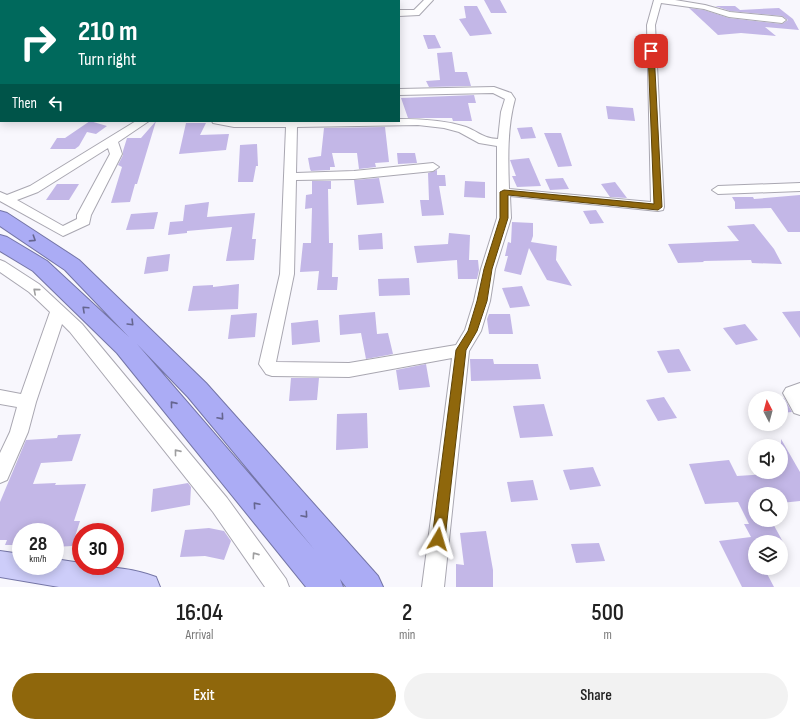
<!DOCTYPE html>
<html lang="en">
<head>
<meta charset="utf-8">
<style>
  :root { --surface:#fff; --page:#f2f2f2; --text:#222; --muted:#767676; --accent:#8f670c }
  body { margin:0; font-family:"Sofia Sans Condensed",sans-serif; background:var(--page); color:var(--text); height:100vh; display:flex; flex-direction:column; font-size:15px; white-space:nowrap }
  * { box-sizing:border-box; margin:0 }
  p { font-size:13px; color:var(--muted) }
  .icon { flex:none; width:22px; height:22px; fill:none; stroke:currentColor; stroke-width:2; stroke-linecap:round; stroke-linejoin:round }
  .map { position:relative; height:587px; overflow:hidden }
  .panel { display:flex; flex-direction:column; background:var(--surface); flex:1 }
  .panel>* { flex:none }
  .guide { position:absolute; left:0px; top:0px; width:400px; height:122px; box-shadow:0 2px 10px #0003; background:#00695c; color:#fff; overflow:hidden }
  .needle { width:26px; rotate:354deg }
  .buttons { position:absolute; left:748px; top:391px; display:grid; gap:8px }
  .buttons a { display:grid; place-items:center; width:40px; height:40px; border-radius:50%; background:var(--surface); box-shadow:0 2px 10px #0003; font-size:20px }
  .speed { position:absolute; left:12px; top:523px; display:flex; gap:8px; font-size:20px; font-weight:700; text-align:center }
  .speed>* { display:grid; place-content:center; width:52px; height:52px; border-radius:50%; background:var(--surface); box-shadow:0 2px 10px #0003; line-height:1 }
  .speed small { font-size:10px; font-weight:400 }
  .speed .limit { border:6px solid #d22; background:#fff; color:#111 }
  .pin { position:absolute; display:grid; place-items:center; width:34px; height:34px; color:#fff; margin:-17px; border-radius:8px; box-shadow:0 2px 6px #0006 }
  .me { position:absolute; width:44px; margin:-22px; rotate:7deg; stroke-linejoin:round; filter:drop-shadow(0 0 3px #0008) }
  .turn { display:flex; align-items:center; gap:14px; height:84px; padding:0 12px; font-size:18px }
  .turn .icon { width:52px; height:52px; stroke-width:2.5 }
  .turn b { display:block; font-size:28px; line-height:34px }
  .then { display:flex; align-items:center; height:38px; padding:0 12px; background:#0003; gap:8px; font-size:15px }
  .eta { display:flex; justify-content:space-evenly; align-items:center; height:68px; text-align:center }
  .eta b { font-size:24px; font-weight:600; line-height:28px }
  .cta { display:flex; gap:8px; margin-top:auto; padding:8px 12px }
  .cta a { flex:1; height:46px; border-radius:24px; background:var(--accent); color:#fff; font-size:16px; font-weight:600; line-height:46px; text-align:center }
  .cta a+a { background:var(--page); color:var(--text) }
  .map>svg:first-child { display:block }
</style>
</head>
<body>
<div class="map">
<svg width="800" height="587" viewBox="0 0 800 587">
  <rect width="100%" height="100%" fill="#f8f7fd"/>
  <path fill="#c3b7e7" d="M484,0H500L507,13H491Z
    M464,6H477L492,34L470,36L459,19L466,18Z
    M715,6H735L740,10L779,8L793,19L799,30L765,27L776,36L741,33L718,35L689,8L704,10L729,18L782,24L788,20L782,16L730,11Z
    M423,35H435L441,48L428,49Z
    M452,52L455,72H467L471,86L429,87L426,81L440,80L437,53Z
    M474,95L476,103H468L472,121H453L452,118H408L401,98Z
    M606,106L633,108L635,121L608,119Z
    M90,121L107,126L96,134L87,132L79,146L75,149H50L57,138H65Z
    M156,121L137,184H135L130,202L111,203L122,167L118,165L123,155V151L127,138H141Z
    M186,123H206L200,135L229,134L226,150L179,154Z
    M385,127L389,162L375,163L376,167L359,169L357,153H332L335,167H330V170L311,171L310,169L308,158L321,156L324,128Z
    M532,127L536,138L521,139L517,128Z
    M544,133H561L572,166L558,167Z
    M257,144L258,166H256L253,182H238L240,145Z
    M397,153H415L417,163L398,164Z
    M529,158L541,186L517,187L512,176H516L510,160Z
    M437,170V175H445L446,186H439L444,215L422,216L420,200H429L428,173Z
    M379,178L384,203L357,205L354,180Z
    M563,178L569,189L550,190L545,179Z
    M312,181H331V189H328L329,243H333L332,277H338L337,290H317L319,271L300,272L303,243H311L312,208L305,209L306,195L312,194Z
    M465,181L485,182V198L464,197Z
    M615,182L627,198L610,197L601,184Z
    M57,184H79L69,200H46Z
    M800,195V232H788L771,208L735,209V202L732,197H753L754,199Z
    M209,202L207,217L255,213L252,239H256L254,260L226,261L232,227L187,231V233L168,235L170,222L183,221L185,205Z
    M596,210L604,223L590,224L583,211Z
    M158,212L154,229L126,230L131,214Z
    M512,222L533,223V236L531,242L557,246L556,260L572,286L547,280L529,248L521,275L504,271L508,256H505L508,242L511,243Z
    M754,224L774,249L782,264L752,263L751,260L703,261L704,262L678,263L668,244L739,241L727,226Z
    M382,233L383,249L359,250L358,235Z
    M449,233L470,235L469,260H478L479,270L477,279H458L457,260L417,263L414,246L448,244Z
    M170,254L168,271L144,274L147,257Z
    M409,278L410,295L379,296L378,279Z
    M239,284L238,309L188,311L193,286L213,285V287Z
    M522,286L530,306L510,308L502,288Z
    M800,311V338L782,312Z
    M375,312L377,334L388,333L393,354L366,359L361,333L340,335L339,315Z
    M257,313L255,337L228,339L231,315Z
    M489,314H510L513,334H489L487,319Z
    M318,320L320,342L292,345L291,323Z
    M745,324L758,340L736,345L723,328Z
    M679,349L691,371L668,373L657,351Z
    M470,359H493L494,364H538L541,379L471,381Z
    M426,364L430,387L399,390L396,370Z
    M291,378H319L317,400L289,401Z
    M664,397L677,418L658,421L646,400Z
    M784,398L792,412L781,413V399Z
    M544,404L553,436L520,438L513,406Z
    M367,413L368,448L336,450L337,414Z
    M81,434L72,461L41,463L33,484L56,483L55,485L86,484L74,521H80L72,546L55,547V532H21V545H5L7,540H0V502L26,440L57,438L58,435Z
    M781,439L800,472V501L781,503V494H755V523L771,520L783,542H755V568H764L774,587H742L719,541L751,537L744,524H749L738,502L705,504L689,464L729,460L737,476L767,474L766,472H781Z
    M593,467L601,486L570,490L563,470Z
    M533,480L538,500L511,502L507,482Z
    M188,483L191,487L190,505L151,512L153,489Z
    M209,528L224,531L231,541L224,560L205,556L180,557L185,530Z
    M486,531L493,570V587H456V564L464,565L460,533Z
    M599,543L605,561L576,563L571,544Z"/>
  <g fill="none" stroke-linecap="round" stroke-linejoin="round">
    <defs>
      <path id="minor" d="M141,0H149L150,1H142Z
        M424,0H433L419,15L399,16V10H414Z
        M654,0H675L705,5L730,12L782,17L786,20L782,23L729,17L704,9L661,3L655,25L664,207L663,210L658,211L510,196L511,218L495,269L490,301L481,331L469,351L444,587H422L452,358L349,377L272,376L266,374L259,364L280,274L286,127H234L213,123L212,121H399V119C421,119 445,120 466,127C479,132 482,138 498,139L501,112L505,99L493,93L399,95V89L494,87L511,93L515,99C507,128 508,159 509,189L651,202L647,25ZM418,125L444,128L459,132L479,143L497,146V218L481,269L474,301L465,330L456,345L349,363L276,362L294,274L296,180L354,179L433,171L439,167L433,163L354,171L296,173L297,127Z
        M136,121H149L118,142L122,154L91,215L89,224L63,236L0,201V192L7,195L30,186ZM108,148L110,154L77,215V219L63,226L17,200L38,192Z
        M800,183V191L718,194L712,190L718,186Z
        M0,260L5,262L39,284L82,324L227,498L286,579L289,587H265L213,512L70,332L62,324L36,402L28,432L7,480L0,483V453L10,432L17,407L0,404V390L21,394L50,312L29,292L0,272Z
        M800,383V415L794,413L783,393L786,388Z"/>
      <path id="major" d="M0,551L21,554V566H55V559L81,563V566C105,566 133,568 156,577L160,587H59L0,577Z"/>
      <path id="highway" d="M0,211L7,213L79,260L206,383L378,576L383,587H346L340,579L343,587H306L117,353L33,271L0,251V235L7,237L47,261L129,337L65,270L0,226ZM137,344L188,397L314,549Z"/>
    </defs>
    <use href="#minor" stroke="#a9a7b1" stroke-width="2"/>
    <use href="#major" stroke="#7475a6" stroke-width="2"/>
    <use href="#highway" stroke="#7475a6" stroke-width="2"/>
    <use href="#minor" fill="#fff" fill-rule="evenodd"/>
    <use href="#major" fill="#cdcdf9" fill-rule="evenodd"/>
    <use href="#highway" fill="#abacf5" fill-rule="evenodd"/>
  </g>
  <defs><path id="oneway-chevron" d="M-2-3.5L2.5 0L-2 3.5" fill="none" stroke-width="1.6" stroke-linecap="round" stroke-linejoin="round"/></defs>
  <g stroke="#65658f">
    <use href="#oneway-chevron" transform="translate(33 239) rotate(33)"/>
    <use href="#oneway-chevron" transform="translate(85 309) rotate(-137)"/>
    <use href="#oneway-chevron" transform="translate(131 323) rotate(45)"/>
    <use href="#oneway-chevron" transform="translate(173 404) rotate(-129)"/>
    <use href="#oneway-chevron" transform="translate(221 417) rotate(49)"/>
    <use href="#oneway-chevron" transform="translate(256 505) rotate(-131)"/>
    <use href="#oneway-chevron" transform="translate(305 515) rotate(49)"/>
  </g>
  <g stroke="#9f9fa0">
    <use href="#oneway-chevron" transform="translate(36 291) rotate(-139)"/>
    <use href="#oneway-chevron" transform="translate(177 452) rotate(-129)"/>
    <use href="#oneway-chevron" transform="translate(255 555) rotate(-125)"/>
  </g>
  <path fill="#8f670c" stroke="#5d4308" d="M651,49L654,51L662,207L658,210L508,195V218L492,269L487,301L477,331L466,350L445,539L443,543L438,545L434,543L432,539L456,350L468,331L477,301L484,269L500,218V192L504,190L654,204L648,51Z"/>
</svg>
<div class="buttons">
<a><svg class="needle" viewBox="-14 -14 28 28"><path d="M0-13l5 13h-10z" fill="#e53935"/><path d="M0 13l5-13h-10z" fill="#767676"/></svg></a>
<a><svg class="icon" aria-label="sound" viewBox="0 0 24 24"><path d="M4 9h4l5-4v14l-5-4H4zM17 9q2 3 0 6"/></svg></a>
<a><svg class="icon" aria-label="search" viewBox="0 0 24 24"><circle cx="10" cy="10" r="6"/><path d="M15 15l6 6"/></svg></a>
<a><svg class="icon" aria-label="layers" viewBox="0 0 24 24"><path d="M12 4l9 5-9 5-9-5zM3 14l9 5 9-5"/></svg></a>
</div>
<div class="speed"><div>28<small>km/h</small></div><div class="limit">30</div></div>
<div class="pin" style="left:651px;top:51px;background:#d93025"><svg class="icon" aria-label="arrive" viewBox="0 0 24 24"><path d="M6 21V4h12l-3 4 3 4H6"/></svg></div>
<svg class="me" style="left:438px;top:539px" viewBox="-20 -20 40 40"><path d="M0-17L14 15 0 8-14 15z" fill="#8f670c" stroke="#fff" stroke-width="4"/></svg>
<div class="guide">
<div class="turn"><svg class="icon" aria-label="right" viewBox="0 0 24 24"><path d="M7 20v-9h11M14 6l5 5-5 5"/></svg><div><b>210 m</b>Turn right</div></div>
<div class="then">Then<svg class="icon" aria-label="left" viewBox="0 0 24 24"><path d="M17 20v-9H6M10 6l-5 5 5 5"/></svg></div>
</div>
</div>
<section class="panel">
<div class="eta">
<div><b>16:04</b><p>Arrival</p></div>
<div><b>2</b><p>min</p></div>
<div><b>500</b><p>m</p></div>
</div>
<div class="cta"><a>Exit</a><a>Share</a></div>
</section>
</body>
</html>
